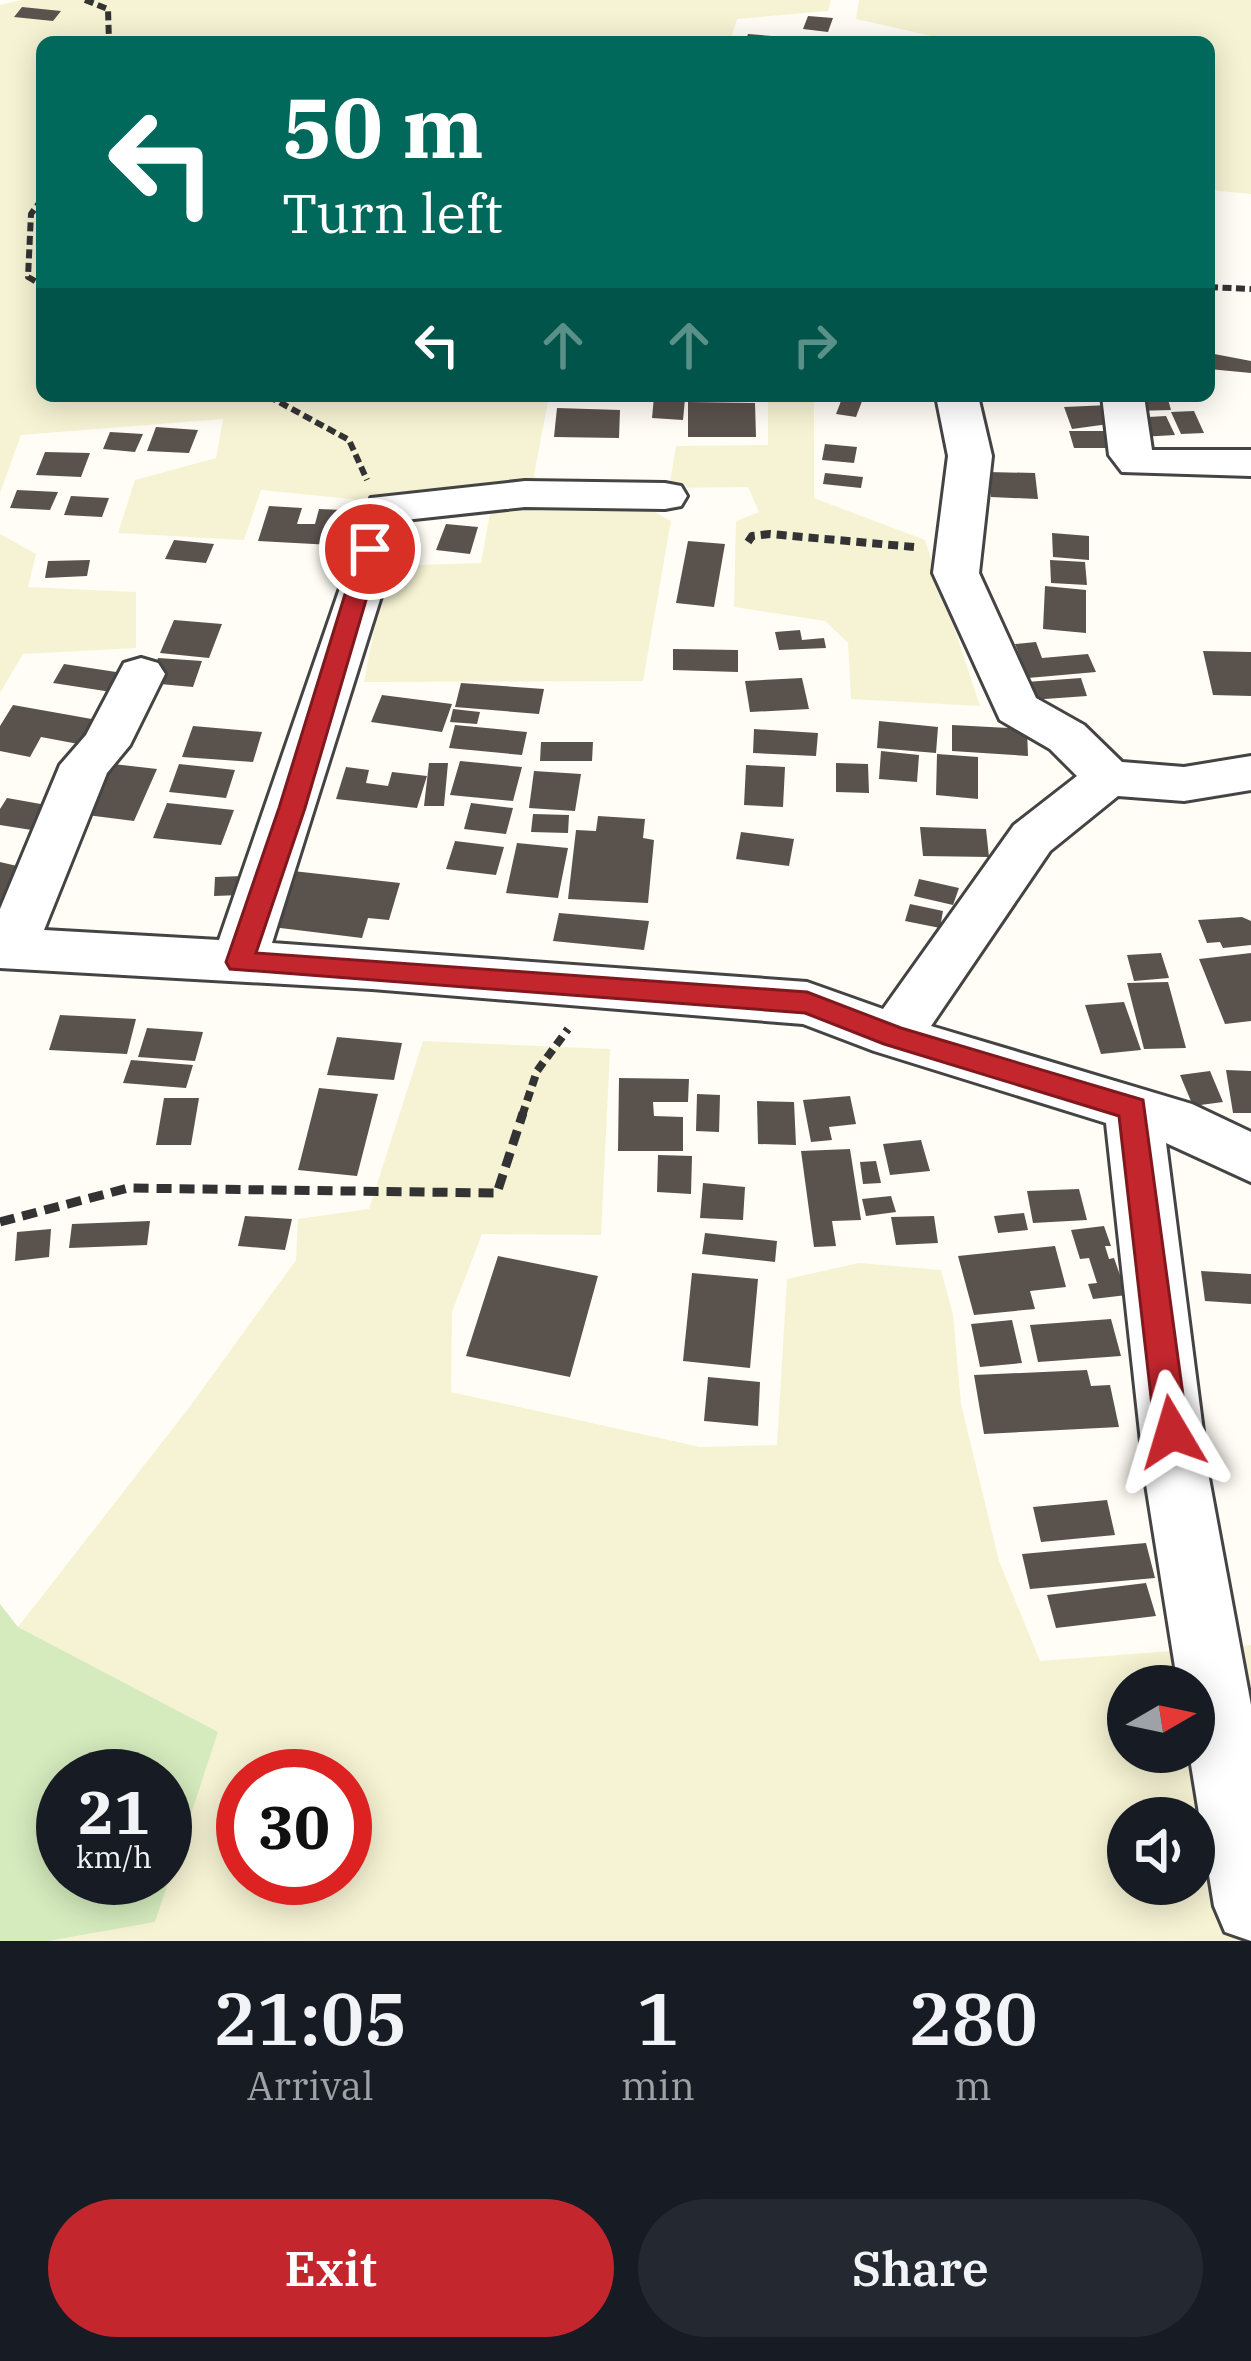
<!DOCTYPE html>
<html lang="en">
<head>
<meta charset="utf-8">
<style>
  :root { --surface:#171b24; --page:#242831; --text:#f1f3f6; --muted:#9ea1a6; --accent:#c4262e }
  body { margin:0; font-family:"IBM Plex Serif",serif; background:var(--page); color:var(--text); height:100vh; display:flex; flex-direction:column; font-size:45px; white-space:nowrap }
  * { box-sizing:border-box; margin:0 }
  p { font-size:39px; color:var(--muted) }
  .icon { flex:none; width:66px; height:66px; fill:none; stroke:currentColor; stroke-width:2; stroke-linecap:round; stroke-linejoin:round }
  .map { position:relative; height:1941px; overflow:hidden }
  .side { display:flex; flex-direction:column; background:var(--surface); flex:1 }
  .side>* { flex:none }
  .top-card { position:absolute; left:36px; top:36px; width:1179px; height:366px; border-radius:18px; box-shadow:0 6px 30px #0003; background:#00695c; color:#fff; overflow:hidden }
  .needle { width:78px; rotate:81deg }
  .buttons { position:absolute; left:1107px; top:1665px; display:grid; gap:24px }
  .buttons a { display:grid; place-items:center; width:108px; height:108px; border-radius:50%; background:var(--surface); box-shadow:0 6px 30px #0003; font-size:60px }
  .speed { position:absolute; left:36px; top:1749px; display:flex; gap:24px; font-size:60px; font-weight:700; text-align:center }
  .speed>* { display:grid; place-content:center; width:156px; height:156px; border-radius:50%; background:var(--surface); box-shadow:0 6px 30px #0003; line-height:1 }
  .speed small { font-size:30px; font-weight:400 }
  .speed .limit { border:18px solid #d22; background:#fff; color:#111 }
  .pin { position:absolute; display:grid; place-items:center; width:102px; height:102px; color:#fff; margin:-51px; border:6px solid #fff; border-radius:50%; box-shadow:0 3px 12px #0007 }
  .me { position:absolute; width:132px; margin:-66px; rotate:353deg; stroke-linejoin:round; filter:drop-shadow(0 0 9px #0008) }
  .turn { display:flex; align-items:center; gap:42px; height:252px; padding:0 48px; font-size:54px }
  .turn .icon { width:156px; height:156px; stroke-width:2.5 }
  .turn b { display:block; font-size:84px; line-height:102px }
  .lanes { display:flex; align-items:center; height:114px; padding:0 48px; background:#0003; justify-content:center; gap:60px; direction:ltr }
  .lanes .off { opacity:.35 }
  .eta { display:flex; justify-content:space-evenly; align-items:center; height:204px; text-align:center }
  .eta b { font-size:72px; font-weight:600; line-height:84px }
  .cta { display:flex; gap:24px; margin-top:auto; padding:24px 48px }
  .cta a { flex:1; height:138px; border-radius:72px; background:var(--accent); color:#fff; font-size:48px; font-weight:600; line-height:138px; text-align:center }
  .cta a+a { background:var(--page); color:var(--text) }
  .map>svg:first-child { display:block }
</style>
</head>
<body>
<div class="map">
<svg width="1251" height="1941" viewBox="0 0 1251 1941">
  <rect width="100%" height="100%" fill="#fffdf5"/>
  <path fill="#f6f3d4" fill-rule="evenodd" d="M21,0H831L828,11L737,19L730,42H42V396H549L534,475L557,509L638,503L671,521L643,681L364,682L386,566L481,563L490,513L261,490L244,540L118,533L135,480L216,458L223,419L21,435L0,493V5Z
    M859,0H1251V194L1209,190V42H929L932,36L856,19Z
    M768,396H814V498L925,540L980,706L851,699L848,643L825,621L734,607L736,521L759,512L748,487L669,488L676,446L768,445Z
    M0,534L36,554L28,587L136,592V648L23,654L0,693Z
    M423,1041L610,1049L601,1235L482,1234L452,1312L451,1392L700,1447L777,1445L787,1279L859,1263L941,1270L953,1315L961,1404L999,1561L1040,1661L1251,1645V1941H49L155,1922L217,1732L18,1627L188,1409L296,1260L298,1219L369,1209ZM1128,1686H1194V1752H1128ZM243,1776H345V1878H243ZM1128,1818H1194V1884H1128Z"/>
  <path fill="#d5ebbd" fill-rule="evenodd" d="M0,1604L18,1627L218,1732L155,1922L49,1941H0ZM63,1776H165V1878H63Z"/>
  <path fill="#5a524d" d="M22,7L61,11L53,21L14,17Z
    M808,16L833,18L828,32L803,29Z
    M748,34L810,39V42H745Z
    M1209,353L1251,361V373L1209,369Z
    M843,396H864L856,417L836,414Z
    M1127,396H1167L1171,410L1132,411Z
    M654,397L685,399L683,420L652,418Z
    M688,402L755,403L756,437H688Z
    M1109,405L1116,423L1072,429L1064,407Z
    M557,408L620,410L619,438L554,437Z
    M1194,411L1204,433L1181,434L1171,412Z
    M1166,416L1175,435L1140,437L1131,418Z
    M156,427L198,430L189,453L147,451Z
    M1069,431H1118L1122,448H1074Z
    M110,432L143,434L135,452L103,449Z
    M825,444L857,447L854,463L822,460Z
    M45,452L90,453L81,477L36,475Z
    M988,472L1035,473L1038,499L991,497Z
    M825,473L863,477L861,488L823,484Z
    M17,490L58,492L50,510L10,508Z
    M71,496L109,498L102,517L64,515Z
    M269,506L302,508L297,524H315L319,509L342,510L332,545L258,541Z
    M446,524L478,527L470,554L436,550Z
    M1052,533L1089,536V560L1053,557Z
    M174,540L214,544L206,563L165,559Z
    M688,541L725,544L714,607L676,603Z
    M90,560L87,576L45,578L48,561Z
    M1050,560L1085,562L1087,585L1051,583Z
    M1045,586L1086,590V633L1043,629Z
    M174,620L222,624L209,658L160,653Z
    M800,630L802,640L824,638L826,648L779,650L775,632Z
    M1036,642L1042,658L1088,654L1096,672L1028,678L1015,644Z
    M673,649L738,650V672L673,670Z
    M1203,651L1251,652V696L1213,695Z
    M158,658L202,661L193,687L149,683Z
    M64,664L129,674L118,693L53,683Z
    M802,678L809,709L750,712L745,681Z
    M1081,678L1087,696L1031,700L1026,682Z
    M461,683L544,689L539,714L455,707Z
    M382,695L452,704L442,732L371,722Z
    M13,705L103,721L89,746L41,737L30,757L0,751V726Z
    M453,709L480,712L477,724L450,722Z
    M879,721L938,727L936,753L877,748Z
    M455,725L527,732L522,755L449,748Z
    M952,725L1027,729L1028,756L952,751Z
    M193,726L262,732L253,762L182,757Z
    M754,729L818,733L816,756L753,753Z
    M541,742H593L592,761H540Z
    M881,751L919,755L917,782L879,779Z
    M937,754L978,757V799L936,795Z
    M460,761L522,767L513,801L450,795Z
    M96,762L157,769L134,821L71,813Z
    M429,763H448L444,806H424Z
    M836,763L868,764L869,793L836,792Z
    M179,764L235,770L226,798L169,792Z
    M746,765L785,767L783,807L744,805Z
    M346,767L369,770L366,783L388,786L392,772L427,776L417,808L336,799Z
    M534,771L581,774L575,811L529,808Z
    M7,798L52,806L38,831L0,825V809Z
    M167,803L234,810L221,845L153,838Z
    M471,803L513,808L506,834L464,829Z
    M533,814L569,815L568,833L531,832Z
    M598,816L645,819L643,838L654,840L648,903L568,899L576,830L596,831Z
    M920,827L986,829L989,857L923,856Z
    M741,832L794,839L789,866L736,859Z
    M455,841L504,847L496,875L446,869Z
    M517,843L568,848L558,898L506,893Z
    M0,862L34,870L9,907L0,905Z
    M284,870L400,883L389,920L368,918L362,938L264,926Z
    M243,876L241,895L214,896L215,877Z
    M919,879L959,888L953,905L914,896Z
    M910,904L943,911L940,928L905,921Z
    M559,913L649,921L644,950L553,941Z
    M1242,917L1251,921V945L1223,948L1220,942L1207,943L1198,920Z
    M1161,953L1169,978L1134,981L1127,955Z
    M1251,953V1021L1225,1024L1199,959Z
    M1168,982L1186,1048L1144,1049L1127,983Z
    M1124,1002L1141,1050L1101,1054L1085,1005Z
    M60,1015L136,1019L127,1054L49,1050Z
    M147,1028L203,1032L195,1061L138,1057Z
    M337,1037L402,1043L394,1080L327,1075Z
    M131,1060L193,1065L186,1088L123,1083Z
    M1226,1070L1251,1071V1113H1233Z
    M1210,1071L1223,1102L1193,1106L1180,1075Z
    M619,1078L689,1079L688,1102H653L654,1116L683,1117V1151H618Z
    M319,1088L378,1094L357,1176L298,1170Z
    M697,1094L720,1095L719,1132L696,1131Z
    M850,1096L856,1124L829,1127L832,1140L811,1142L803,1100Z
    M164,1098H199L191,1145H156Z
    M757,1101L794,1102L796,1145L758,1144Z
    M921,1140L930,1171L890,1175L883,1144Z
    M850,1149L861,1220L832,1221L836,1246L814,1247L801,1151Z
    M658,1155L692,1156L691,1194L657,1192Z
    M876,1161L881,1183L863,1184L860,1162Z
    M703,1183L745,1187L743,1220L700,1218Z
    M1079,1189L1087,1220L1033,1223L1027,1191Z
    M891,1196L896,1212L866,1216L862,1199Z
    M1024,1213L1028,1230L998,1233L994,1216Z
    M245,1216L292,1219L285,1250L238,1246Z
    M934,1216L938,1243L896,1245L891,1217Z
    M150,1221L147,1245L69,1248L72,1224Z
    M1104,1226L1111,1246H1105L1109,1259L1114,1258L1127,1295L1093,1299L1088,1284L1097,1283L1089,1258L1080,1259L1071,1230Z
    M51,1229L49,1257L15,1261L17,1232Z
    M705,1233L777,1241L775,1262L702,1254Z
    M1055,1246L1066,1287L1030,1291L1035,1309L974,1315L958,1256Z
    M498,1256L598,1276L570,1377L466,1356Z
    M1201,1271L1251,1274V1304L1205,1301Z
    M692,1273L758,1279L750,1368L683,1361Z
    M1111,1319L1121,1356L1038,1362L1030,1325Z
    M1012,1320L1022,1363L980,1367L971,1324Z
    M1087,1370L1091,1386L1110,1385L1119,1427L984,1434L974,1375Z
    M708,1377L760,1382L758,1426L704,1421Z
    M1107,1500L1115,1535L1041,1542L1033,1507Z
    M1146,1543L1155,1578L1030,1589L1022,1554Z
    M1146,1583L1156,1616L1056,1628L1047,1595Z"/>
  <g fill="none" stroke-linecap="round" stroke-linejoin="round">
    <defs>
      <path id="minor" d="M936,396H978L992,456L979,573L1036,698L1084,725L1122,762L1184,767L1251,756V790L1184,801L1118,796L1050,851L931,1026L1192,1104L1251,1132V1182L1166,1143L1209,1478L1251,1705V1941L1225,1932L1214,1906L1189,1752H1194V1686H1178L1145,1478L1106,1123L874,1051L803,1024L372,989L0,968V909L60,765L86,735L124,663L141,658L158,663L165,674L130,745L107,773L44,930L219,940L371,498L525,481L665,483L681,486L687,496L681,506L665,509L525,507L405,520L272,943L807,982L883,1009L1014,825L1077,776L1050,749L1000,720L933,573L948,456Z
        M1102,396H1144L1152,450H1251V476L1122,472L1109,455Z"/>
    </defs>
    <use href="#minor" stroke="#444" stroke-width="6"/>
    <path stroke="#333" stroke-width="6" stroke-dasharray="9 4.5" stroke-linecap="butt" d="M85,0L108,9L109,42
      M42,199L31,214L28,277L42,285
      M1209,287L1251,289
      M268,396L349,440L367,480"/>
    <path stroke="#333" stroke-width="8" stroke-dasharray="10 6" stroke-linecap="butt" d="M748,542L752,536L770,534L914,547
      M522,1116L537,1071L568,1029"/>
    <path stroke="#333" stroke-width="9" stroke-dasharray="15 8" stroke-linecap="butt" d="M0,1222L128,1188L497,1193L523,1113"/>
    <use href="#minor" fill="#fff" fill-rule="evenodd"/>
  </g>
  <path fill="#c4262e" stroke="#7f191e" stroke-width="3" d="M370,542L381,549L305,808L256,953L807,992L901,1028L1143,1100L1188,1432L1183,1442L1172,1447L1160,1442L1155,1432L1119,1116L884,1044L805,1013L230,969L226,962L279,808L359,549Z"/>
</svg>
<div class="buttons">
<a><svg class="needle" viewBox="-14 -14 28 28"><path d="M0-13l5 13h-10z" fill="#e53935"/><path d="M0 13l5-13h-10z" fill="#9ea1a6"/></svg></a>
<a><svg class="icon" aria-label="sound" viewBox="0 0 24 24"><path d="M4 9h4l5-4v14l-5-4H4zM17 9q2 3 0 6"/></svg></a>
</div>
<div class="speed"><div>21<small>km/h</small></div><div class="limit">30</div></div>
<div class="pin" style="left:370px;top:549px;background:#d93025"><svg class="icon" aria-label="arrive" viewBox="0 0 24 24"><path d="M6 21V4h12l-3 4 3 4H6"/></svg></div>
<svg class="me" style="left:1172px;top:1432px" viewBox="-20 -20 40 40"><path d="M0-17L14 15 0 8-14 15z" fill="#c4262e" stroke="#fff" stroke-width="4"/></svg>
<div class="top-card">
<div class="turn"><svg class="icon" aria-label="left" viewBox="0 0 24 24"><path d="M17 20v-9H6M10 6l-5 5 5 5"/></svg><div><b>50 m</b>Turn left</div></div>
<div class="lanes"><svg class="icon" aria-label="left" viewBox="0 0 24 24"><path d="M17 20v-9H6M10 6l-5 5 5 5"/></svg><svg class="icon off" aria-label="ahead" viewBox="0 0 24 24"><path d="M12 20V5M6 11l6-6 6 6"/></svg><svg class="icon off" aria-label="ahead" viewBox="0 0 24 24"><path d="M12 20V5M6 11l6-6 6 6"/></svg><svg class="icon off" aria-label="right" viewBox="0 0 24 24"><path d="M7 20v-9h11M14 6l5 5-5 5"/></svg></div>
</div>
</div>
<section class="side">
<div class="eta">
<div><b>21:05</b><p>Arrival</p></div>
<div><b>1</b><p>min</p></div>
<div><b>280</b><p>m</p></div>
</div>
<div class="cta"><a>Exit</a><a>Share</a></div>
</section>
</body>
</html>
